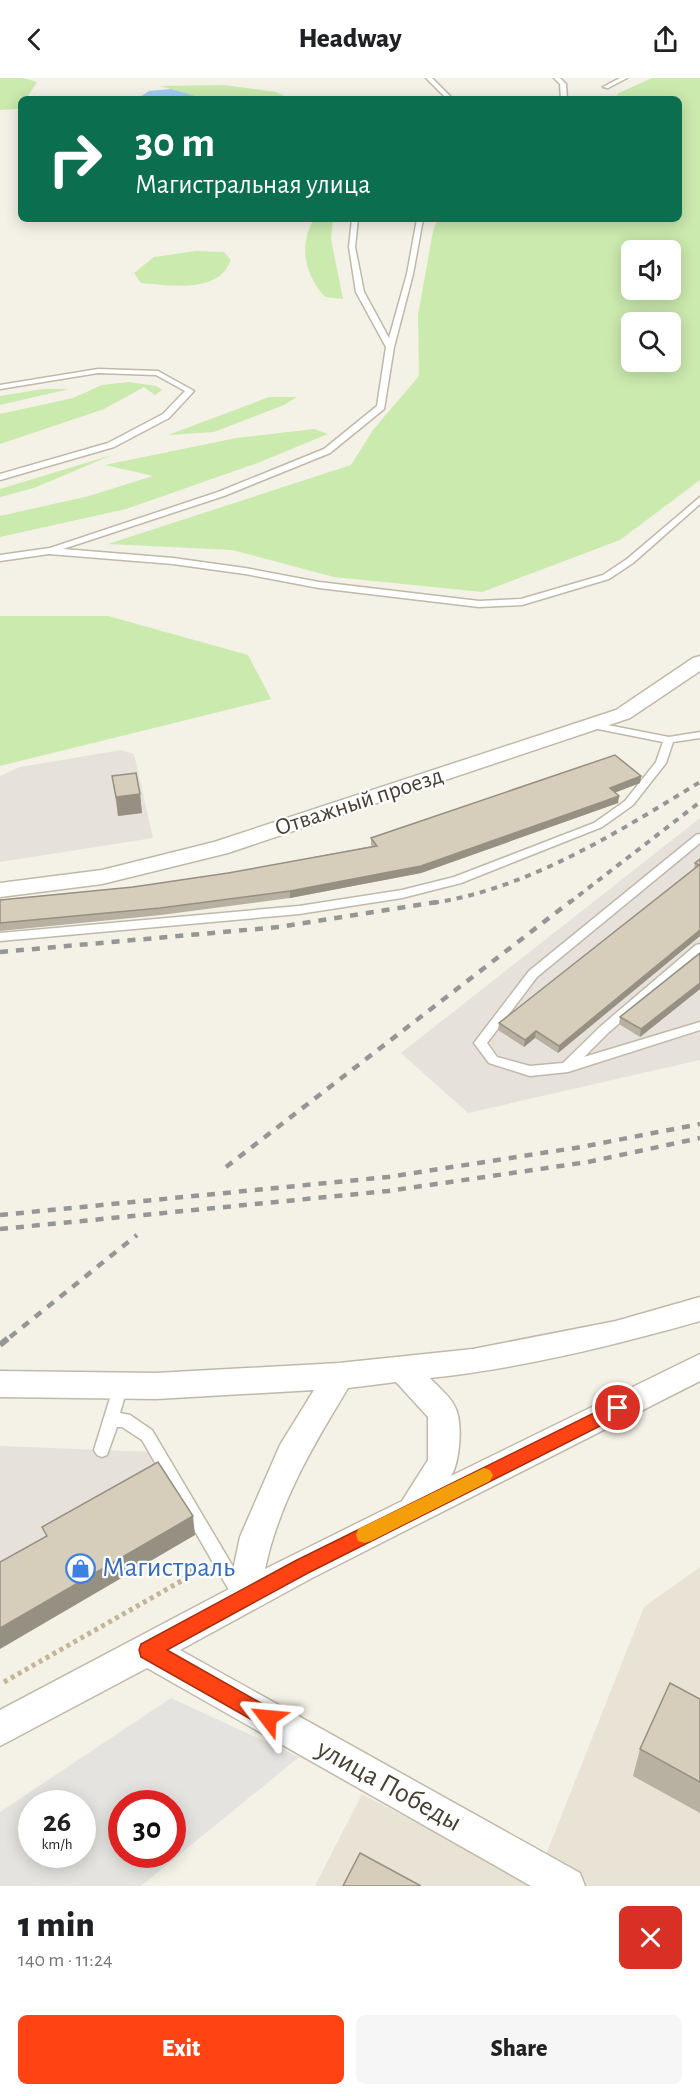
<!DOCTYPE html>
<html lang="en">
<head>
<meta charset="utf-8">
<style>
  :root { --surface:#fff; --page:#f6f6f6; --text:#202124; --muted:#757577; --accent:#ff4313 }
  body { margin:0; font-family:"Alegreya Sans",sans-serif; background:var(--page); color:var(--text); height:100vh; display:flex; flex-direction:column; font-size:22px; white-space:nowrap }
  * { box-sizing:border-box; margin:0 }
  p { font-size:20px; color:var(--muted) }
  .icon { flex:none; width:33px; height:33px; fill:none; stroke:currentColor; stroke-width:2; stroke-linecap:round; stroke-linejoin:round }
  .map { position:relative; height:1808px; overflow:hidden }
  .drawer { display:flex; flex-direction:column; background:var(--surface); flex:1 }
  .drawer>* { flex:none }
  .banner { position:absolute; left:18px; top:18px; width:664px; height:126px; border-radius:9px; box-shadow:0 3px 15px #0003; background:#0b6e4f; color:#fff; overflow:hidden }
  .controls { position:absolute; left:621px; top:162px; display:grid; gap:12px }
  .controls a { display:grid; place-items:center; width:60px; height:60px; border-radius:9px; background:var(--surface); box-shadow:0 3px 15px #0003; font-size:30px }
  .speed { position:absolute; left:18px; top:1712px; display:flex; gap:12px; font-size:30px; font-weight:700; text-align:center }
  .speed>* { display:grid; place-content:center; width:78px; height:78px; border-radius:50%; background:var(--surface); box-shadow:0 3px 15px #0003; line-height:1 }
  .speed small { font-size:15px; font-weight:400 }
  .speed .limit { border:9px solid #d22; background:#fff; color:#111 }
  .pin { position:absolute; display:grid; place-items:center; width:51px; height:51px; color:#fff; margin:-26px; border:3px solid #fff; border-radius:50%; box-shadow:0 2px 6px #0007 }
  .me { position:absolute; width:66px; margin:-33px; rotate:299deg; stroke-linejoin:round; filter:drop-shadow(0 0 4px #0008) }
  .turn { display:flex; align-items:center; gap:21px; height:126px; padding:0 18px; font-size:27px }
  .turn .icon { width:78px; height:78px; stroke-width:2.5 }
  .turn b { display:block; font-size:42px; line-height:51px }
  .round { display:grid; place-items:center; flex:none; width:63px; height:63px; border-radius:9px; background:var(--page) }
  .head { display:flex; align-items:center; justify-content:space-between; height:102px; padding:0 18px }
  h1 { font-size:36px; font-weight:800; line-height:45px }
  .cta { display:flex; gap:12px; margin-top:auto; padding:12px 18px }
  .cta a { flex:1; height:69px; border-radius:9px; background:var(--accent); color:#fff; font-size:24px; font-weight:800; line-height:69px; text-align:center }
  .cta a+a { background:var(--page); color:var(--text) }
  header { display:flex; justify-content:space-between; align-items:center; height:78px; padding:0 18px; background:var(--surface); font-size:27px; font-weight:800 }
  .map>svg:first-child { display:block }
</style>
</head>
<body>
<header><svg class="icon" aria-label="back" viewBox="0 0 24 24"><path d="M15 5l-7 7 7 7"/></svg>Headway<svg class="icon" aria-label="share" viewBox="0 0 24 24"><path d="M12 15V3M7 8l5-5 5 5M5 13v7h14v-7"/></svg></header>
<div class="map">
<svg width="700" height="1808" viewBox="0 0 700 1808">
  <rect width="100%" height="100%" fill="#f4f1e7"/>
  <path fill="#e8e3d4" d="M700,1489V1808H315L362,1716L534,1807L644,1529Z"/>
  <path fill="#e6e2db" d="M121,672L134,676L153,760L0,784V698L20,689Z
    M700,740V982L468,1035L401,975Z
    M0,1368L152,1374L195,1457L0,1571Z"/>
  <path fill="#cbeaae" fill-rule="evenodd" d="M0,0H23L37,4L26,21H21V27L18,31L0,32Z
    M652,0H700V402L620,462L482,514L334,499L232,472L108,466L351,387L373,352L419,298L418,237L433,153L438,141H680V21H614L619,15ZM632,172H670V212H632ZM632,244H670V284H632Z
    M224,7L276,14L291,21H206L160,8Z
    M314,141H333L331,161L343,221L325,219C305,197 298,168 314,141Z
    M196,173L224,174L231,182C229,185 227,191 224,194C205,214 165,207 141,205L134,195L154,179Z
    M129,304L156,308L162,312L155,317L144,309L104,331L0,366V336L73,320L102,307Z
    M43,311H69L0,327V318Z
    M269,319H297L284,327L214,354L168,357Z
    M314,351L328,356L260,384L126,431L0,459V438L89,418L153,398L105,387L236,360Z
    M112,377L34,410L0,419V411Z
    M0,538H108L248,577L271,621L0,688Z"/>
  <path fill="#e5e3df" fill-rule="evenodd" d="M171,1620L299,1679L141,1808H0V1734ZM32,1725H82V1776H32ZM122,1725H172V1776H122Z"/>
  <path fill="#a0cdf3" d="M171,11L206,21H137L149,13Z"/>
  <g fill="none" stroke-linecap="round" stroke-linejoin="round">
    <defs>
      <path id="service" d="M426,0H432L453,21H447Z
        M554,0H560L566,6L567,21H561L560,6Z
        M620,0H627L608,10L603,9Z
        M352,141H358L355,169L364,214L389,260L407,196L417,141H423L413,196L394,269L384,331L330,375L224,418L63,471L173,480L245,490L319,504L479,523L521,521L603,497L627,481L700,419V426L633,485L609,501L522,527L479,529L319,510L245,496L173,486L49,476L0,483V477L50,470L218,414L324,371L377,328L386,269L356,214L349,169Z
        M98,291L158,293L194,313L169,340L114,369L0,402V396L108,365L163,336L185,313L156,297L98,295L0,311V307Z
        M592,644L669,659L700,654V660L673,664L666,685L633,727L602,749L461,805L402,820L299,836L0,863V855L299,828L402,812L454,799L594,745L625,723L656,684L663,664L588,649V645Z
        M700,756V765L537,899L487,965L497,979L530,988L563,985L601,948L696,867L700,866V876L609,954L584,979L700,944V952L568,994L530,998L489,985L474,965L529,893L696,757Z
        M121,1301L126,1302L128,1307L120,1335L130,1337L152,1352L245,1509L247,1514L245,1519L239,1522L233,1519L142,1362L122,1349H117L107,1377L102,1379L97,1377L94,1372L114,1307L116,1302Z"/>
      <path id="minor" d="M700,578V593L630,640L228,775L102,806L0,819V805L102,792L214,764L616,632L693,580Z
        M700,1219V1243C612,1268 522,1290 430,1300C438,1309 450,1318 455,1329C463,1344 460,1384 451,1398L700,1276V1303L312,1500L180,1572L580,1795L585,1808H531L147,1590L0,1668V1632L229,1511L240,1459L280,1367L314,1312L156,1321L0,1319V1293L156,1295L339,1285L473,1271L616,1243ZM396,1304L428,1339V1382L402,1423L265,1491C279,1424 313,1368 348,1310Z"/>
    </defs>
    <use href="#service" stroke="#c0b9a9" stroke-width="3"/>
    <use href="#minor" stroke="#c0b9a9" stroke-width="3"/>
    <path stroke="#c2b699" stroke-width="5" stroke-dasharray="4 4" stroke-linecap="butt" d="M4,1604L183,1502L197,1482"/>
    <use href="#service" fill="#fff" fill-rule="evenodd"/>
    <use href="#minor" fill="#fff" fill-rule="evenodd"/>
    <path stroke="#969696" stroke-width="4" stroke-dasharray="6 6" stroke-linecap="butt" d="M433,825C530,810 618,754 700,704
      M569,825L700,724"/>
    <path stroke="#969696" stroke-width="4.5" stroke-dasharray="8 8" stroke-linecap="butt" d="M0,874L279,849L443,823
      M226,1089L571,823
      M0,1137L388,1099L581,1069L700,1046
      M0,1151L388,1113L588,1084L700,1060
      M10,1259L137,1157"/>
    <path stroke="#969696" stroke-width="6" stroke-dasharray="10 10" stroke-linecap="butt" d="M0,1267L12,1257"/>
  </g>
  <path fill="#b8b0a1" d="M112,698L140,716L142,735L118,738Z
    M641,698L640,705L615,714L619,718L618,725L421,795L290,820L161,837L0,853V822L133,809L228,795L372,768L371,767V760Z
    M700,781V858L558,975L535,960L524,969L498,952L499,945L694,791L695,785Z
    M700,875V911L640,959L619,946L620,939Z
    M700,1621V1735L633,1698L640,1671Z"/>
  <path fill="#969083" d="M641,698L640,705L609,717L610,710Z
    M140,716L142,735L118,738L116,719Z
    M619,718L618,725L421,795L290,820V813Z
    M700,852V858L558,975L559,968Z
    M700,905V911L640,959L641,951Z
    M536,953L535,960L524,969L525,962Z
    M193,1438L195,1457L0,1571V1550Z"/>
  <path fill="#d6cdbb" stroke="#969083" stroke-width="1.5" d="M615,677L641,698L610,710L619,718L421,788L290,813L160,830L0,845V822L133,809L228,795L377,768L371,760Z
    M136,695L140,716L116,719L112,698Z
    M700,781V852L559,968L536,953L525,962L499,945L699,787L695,785Z
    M700,875V905L641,951L620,939Z
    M158,1384L193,1438L0,1550V1484L47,1458L42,1449Z
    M670,1605L700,1621V1704L640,1671Z
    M360,1775L421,1808H343Z"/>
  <path fill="#ff4313" stroke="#a62c0c" stroke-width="1.5" d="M618,1323L624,1325L627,1330L624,1336L308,1495L167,1572L275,1633L278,1640L275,1647L268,1649L261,1647L141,1579L139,1572L141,1566L295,1483Z"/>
  <path fill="#f59e0b" d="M484,1390L490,1392L493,1397L490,1403L371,1463L365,1465L358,1463L356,1457L358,1451Z"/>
  <defs>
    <symbol id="shop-ring" viewBox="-11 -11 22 22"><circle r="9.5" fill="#fff" stroke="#3f7fe0" stroke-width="1.5"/><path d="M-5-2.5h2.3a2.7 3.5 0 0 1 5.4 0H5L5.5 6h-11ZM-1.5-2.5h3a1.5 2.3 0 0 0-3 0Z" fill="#3f7fe0"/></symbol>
  </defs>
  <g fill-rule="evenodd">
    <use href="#shop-ring" x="64" y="1474" width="33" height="33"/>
  </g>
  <g text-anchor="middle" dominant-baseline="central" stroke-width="4.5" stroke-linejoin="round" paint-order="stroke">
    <g font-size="24" fill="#474135" stroke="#fff">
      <text transform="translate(359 724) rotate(-18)">Отважный проезд</text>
    </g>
    <g font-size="28" fill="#366cbe" stroke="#fff" text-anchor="start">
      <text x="102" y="1490">Магистраль</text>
    </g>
    <g font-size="28" fill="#474135" stroke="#fff">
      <text transform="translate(389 1708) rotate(29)">улица Победы</text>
    </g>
  </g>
</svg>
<div class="controls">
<a><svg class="icon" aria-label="sound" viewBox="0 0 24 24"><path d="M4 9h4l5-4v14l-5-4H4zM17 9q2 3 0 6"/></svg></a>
<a><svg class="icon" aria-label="search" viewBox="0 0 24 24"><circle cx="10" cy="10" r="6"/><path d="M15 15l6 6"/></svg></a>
</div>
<div class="speed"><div>26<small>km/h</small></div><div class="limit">30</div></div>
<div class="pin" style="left:618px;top:1330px;background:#d93025"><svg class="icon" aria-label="arrive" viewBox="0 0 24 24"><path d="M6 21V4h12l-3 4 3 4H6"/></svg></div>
<svg class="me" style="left:268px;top:1640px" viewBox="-20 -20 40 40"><path d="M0-17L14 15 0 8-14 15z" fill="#ff4313" stroke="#fff" stroke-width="4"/></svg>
<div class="banner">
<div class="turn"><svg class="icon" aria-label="right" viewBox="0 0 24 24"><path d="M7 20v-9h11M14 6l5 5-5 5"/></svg><div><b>30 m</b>Магистральная улица</div></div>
</div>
</div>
<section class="drawer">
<div class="head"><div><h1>1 min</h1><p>140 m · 11:24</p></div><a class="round" style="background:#d93025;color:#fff"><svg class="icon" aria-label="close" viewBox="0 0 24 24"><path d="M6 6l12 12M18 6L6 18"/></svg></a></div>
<div class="cta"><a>Exit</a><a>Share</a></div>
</section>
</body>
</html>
